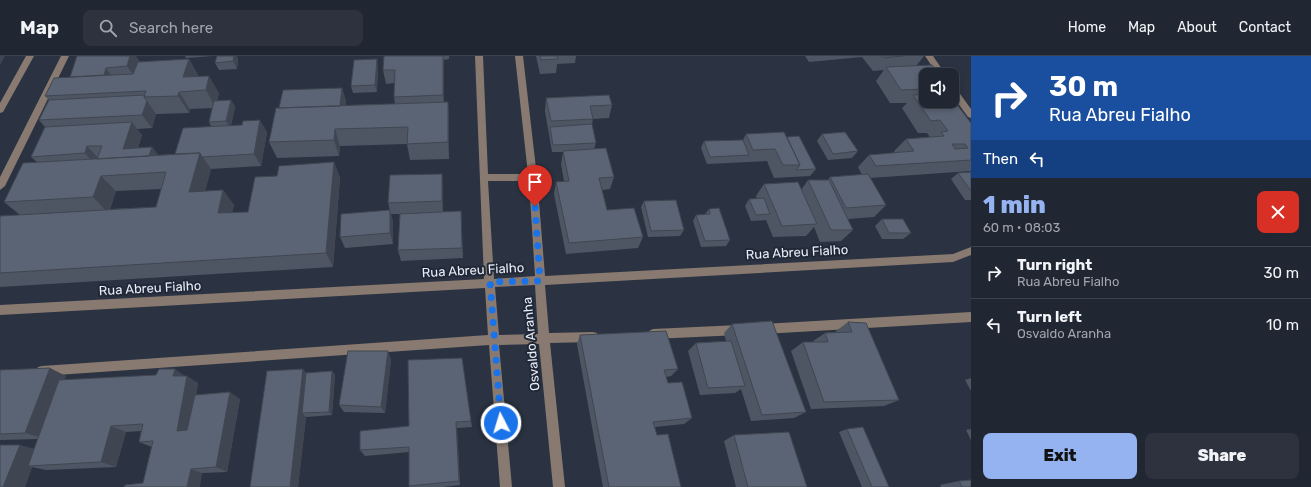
<!DOCTYPE html>
<html lang="en">
<head>
<meta charset="utf-8">
<style>
  :root { --surface:#202632; --page:#2d323e; --text:#f1f3f6; --muted:#a2a5ac; --line:#3d434d; --accent:#95b2f1 }
  body { margin:0; font-family:Rubik,sans-serif; background:var(--page); color:var(--text); height:100vh; display:flex; flex-direction:column; font-size:15px; white-space:nowrap }
  * { box-sizing:border-box; margin:0 }
  p { font-size:13px; color:var(--muted) }
  .icon { flex:none; width:22px; height:22px; fill:none; stroke:currentColor; stroke-width:2; stroke-linecap:round; stroke-linejoin:round }
  .map { position:relative; flex:1; overflow:hidden }
  .sheet { display:flex; flex-direction:column; background:var(--surface); width:340px }
  .sheet>* { flex:none }
  .top-card { background:#1a4fa0; color:#fff; overflow:hidden }
  .buttons { position:absolute; left:919px; top:12px; display:grid; gap:8px }
  .buttons a { display:grid; place-items:center; width:40px; height:40px; border-radius:8px; background:var(--surface); box-shadow:0 2px 6px #0003,0 0 0 1px var(--line); font-size:20px }
  .pin { position:absolute; display:grid; place-items:center; width:34px; height:34px; color:#fff; margin:-41px -17px; border-radius:50% 50% 50% 0; rotate:-45deg; box-shadow:0 0 4px #0007 }
  .pin .icon { rotate:45deg }
  .me { position:absolute; width:44px; margin:-22px; rotate:355deg; stroke-linejoin:round; filter:drop-shadow(0 0 3px #0008) }
  .turn { display:flex; align-items:center; gap:14px; height:84px; padding:0 12px; font-size:18px }
  .turn .icon { width:52px; height:52px; stroke-width:2.5 }
  .turn b { display:block; font-size:28px; line-height:34px }
  .then { display:flex; align-items:center; height:38px; padding:0 12px; background:#0003; gap:8px; font-size:15px }
  .round { display:grid; place-items:center; flex:none; width:42px; height:42px; border-radius:8px; background:var(--page) }
  .head { display:flex; align-items:center; justify-content:space-between; height:68px; padding:0 12px }
  h1 { font-size:24px; font-weight:800; line-height:30px; color:var(--accent) }
  .action { display:flex; gap:8px; margin-top:auto; padding:8px 12px }
  .action a { flex:1; height:46px; border-radius:8px; background:var(--accent); color:#111; font-size:16px; font-weight:800; line-height:46px; text-align:center }
  .action a+a { background:var(--page); color:var(--text) }
  ul { padding:0; list-style:none }
  li { display:flex; align-items:center; gap:12px; height:52px; padding:0 12px; border-top:1px solid var(--line) }
  li div { flex:1 }
  li b { display:block; font-size:15px }
  li em { font-style:normal }
  header { display:flex; align-items:center; gap:24px; box-sizing:border-box; height:56px; padding:0 20px; background:var(--surface); border-bottom:1px solid var(--line) }
  header strong { font-size:19px }
  nav { display:flex; gap:22px; margin-inline-start:auto; font-size:14px }
  .search { width:280px; height:36px; background:var(--page); display:flex; align-items:center; gap:10px; box-sizing:border-box; padding:0 14px; border-radius:8px; color:var(--muted); font-size:15px }
  main { display:flex; flex:1; min-height:0 }
  .map>svg:first-child { display:block }
</style>
</head>
<body>
<header>
<strong>Map</strong>
<div class="search"><svg class="icon" aria-label="search" viewBox="0 0 24 24"><circle cx="10" cy="10" r="6"/><path d="M15 15l6 6"/></svg>Search here</div>
<nav><a>Home</a><a>Map</a><a>About</a><a>Contact</a></nav>
</header>
<main>
<div class="map">
<svg width="971" height="431" viewBox="0 0 971 431">
  <rect width="100%" height="100%" fill="#2b3342"/>
  <g fill="none" stroke-linecap="round" stroke-linejoin="round">
    <path fill="#887a70" fill-rule="evenodd" d="M26,0H34L3,56L0,57V47Z
      M61,0H69L5,130L0,134V121Z
      M475,0H483L488,118H528L515,0H523L537,121L545,220L953,198L971,191V199L953,206L545,229L549,277L593,276L597,277L598,281L597,285L593,286L550,287L565,431H553L539,288L499,289L512,431H500L489,289L42,320L38,319L36,315L38,311L42,310L488,279L485,232L0,259V249L484,223ZM488,125H529L535,220L494,223ZM535,229L538,278L499,279L495,231Z
      M925,0H933L946,19H938Z
      M952,30L955,31L971,53V62L968,61L952,39Z
      M971,256V266L763,278L759,276L758,273L759,270L763,268Z
      M739,269L743,271L744,274L743,277L739,279L653,283L649,281L648,278L649,275L653,273Z"/>
  </g>
  <path fill="#4e5664" fill-rule="evenodd" d="M77,0L139,6L189,3L199,21L219,37L217,45L231,44L235,51L231,69L267,76L261,110L211,113L205,135L223,134L234,149L232,156H248L277,120L334,106L340,122L333,211L0,231V160L20,159L4,146L37,106L31,101L45,71L39,64L49,44L45,40L70,21ZM212,52L209,66L211,70L175,98L158,99L152,91L138,92L142,79L137,73L152,72L156,58L189,57L190,53ZM161,133L156,151L110,153L116,135Z
    M185,0H212L186,2Z
    M384,0H449V3L444,4V46H448L449,63V103L410,104L407,88L340,90L339,100L277,102L269,86L279,52L342,32L346,45V49L395,48L394,41V27L386,28L383,14Z
    M536,0H576L575,7L557,8L556,17L540,18Z
    M805,0H924L916,10L926,19V45L971,67V115L870,122L886,149L874,161L848,163L853,174L841,185L820,186L814,171L806,180L773,181L766,164L751,165L745,150L749,143H757L756,140L764,128L801,134L808,124H828L830,121L862,119L858,111L869,99L895,97L894,95L906,83L930,81L927,77H918L902,52L907,47H890L876,25L884,14L873,15L862,1L809,6Z
    M238,3L237,13L219,14L215,7Z
    M378,10L377,36L353,37L351,30Z
    M546,42L612,49L609,62L593,63L592,68L596,87L594,93L614,121L610,133L602,134L607,154L643,181L638,192L566,198L554,138L556,126L564,125L561,108L563,96H552L545,55Z
    M746,78L787,81L816,113L810,120L774,122L767,105L707,108L701,92L704,85L743,84Z
    M822,78L858,95L852,102L828,104L817,85Z
    M971,116V144H965L951,123L958,117Z
    M443,130V156L461,155L463,202L401,205L398,194L400,158H391L388,147Z
    M644,145L684,174L680,180L648,181L641,151Z
    M709,153L730,184L726,190L701,191L693,165L696,159L705,158Z
    M390,154L393,166V188L345,192L340,181Z
    M882,163L911,177L903,183H882L875,170Z
    M848,266L899,344L884,350L811,353L791,295L803,286H813V285L825,277L836,276V275Z
    M732,268L806,356L794,362L751,365L741,333L735,337L700,339L688,295L696,287L726,285L724,277Z
    M580,279L678,313L671,320L666,321L668,327L692,362L684,368L655,371L657,379L681,431H603L577,288Z
    M388,295L391,304L385,357L344,356L339,349Z
    M408,304L471,365L472,371L457,372L460,429L443,431H410L409,430V396L365,400L360,394L409,370Z
    M175,313L184,320L198,327L196,339L240,343L227,416L202,417L143,427L152,391L139,386L141,375L126,376L116,411L46,414L32,411L25,431H0L34,393L38,383L0,384V314L66,320L64,324L156,319Z
    M332,315L335,319L332,359L306,361L298,431H250L306,317Z
    M971,322V335L965,324Z
    M847,373L889,431H862L839,376Z
    M971,373V384L966,374Z
    M734,379L807,431H736L724,385Z
    M959,425L971,431H941L940,429Z"/>
  <path fill="#404651" d="M0,0H5L0,9Z
    M130,0H136L141,7L136,23L127,10Z
    M234,0H237L238,3L237,13L233,5Z
    M443,0L444,8V52L443,39Z
    M189,3L199,21H183Z
    M377,3L378,10L377,36L375,29Z
    M106,12L116,26L104,19Z
    M209,20L219,37L215,51L206,34Z
    M342,32L346,45L344,67L339,54Z
    M179,36L190,53L189,57L178,40Z
    M231,44L235,51L230,72L226,65Z
    M147,45L156,58L152,72L142,59Z
    M448,46L449,63V103L448,86Z
    M260,64L267,76L261,110L254,98Z
    M132,66L142,79L134,104L123,93Z
    M335,73L340,90L339,100L334,84Z
    M87,90L99,103L96,110L85,97Z
    M152,91L162,104H148Z
    M200,97L211,113L201,151L189,136Z
    M334,106L340,122L333,211L326,197Z
    M442,118L443,130V157L442,145Z
    M101,120L116,135L108,157L93,141Z
    M223,134L234,149L229,172L218,157Z
    M390,154L393,166V188L390,177Z
    M388,295L391,304L385,357L381,351Z
    M50,312L66,320L43,382L25,377Z
    M175,313L186,321L173,320Z
    M303,313L310,321L302,357L306,361L298,431H290Z
    M332,315L335,319L332,359L329,356Z
    M187,320L198,327L189,380L177,375Z
    M230,336L240,343L227,416L216,411Z
    M456,366L457,372L460,429L459,425Z
    M111,370L126,376L116,411L101,406Z
    M20,389L39,394L28,410L32,411L25,431H3Z
    M191,413L202,417L200,431H187Z"/>
  <path fill="#5b6474" stroke="#404651" fill-rule="evenodd" d="M77,0H130L127,10L106,12L104,19L70,21Z
    M217,0H234L233,5L215,7Z
    M384,0H443V39L394,41L395,14H383Z
    M540,0H557L558,3L541,4Z
    M881,0H903L883,2Z
    M189,3L183,21L209,20L206,34L179,36L178,40L144,41L146,35L45,40L54,22L133,18L138,6Z
    M377,3L375,29L351,30L354,4Z
    M932,9L940,19H926V33L901,34L886,11Z
    M342,32L340,50L279,52L283,34Z
    M926,38V45H952V42L971,67V104L876,110L869,99L914,95L906,83L944,80L941,76L948,75L940,64L931,65L913,39ZM952,88H965L968,92L955,93Z
    M145,39L144,41L147,45L142,59L39,64L49,44Z
    M609,39L612,49L590,50L593,63L551,65L546,42Z
    M231,44L226,65L209,66L214,45Z
    M448,46V86L407,88L408,71L335,73L334,84L269,86L276,52Z
    M260,64L254,98L202,101L200,97L175,98L183,72L242,69L243,65Z
    M132,66L123,93L152,91L149,100L97,103L102,90H87L85,97L31,101L45,71Z
    M592,68L596,87L553,89L550,71Z
    M784,76L800,109H783L775,93L753,94L746,78Z
    M845,76L858,95L833,98L822,78Z
    M799,80L816,113L796,114L800,109L787,81Z
    M743,84L749,99L710,101L704,85Z
    M606,92L614,121L599,122L607,154L634,152L643,181L569,187L556,126L569,125L563,95Z
    M200,97L189,136L223,134L218,157L248,156L255,121L277,120L279,110L334,106L326,197L0,217V160L156,151L166,116L101,120L93,141L4,146L23,107Z
    M971,116V135L958,117Z
    M442,118V145L388,147L390,119Z
    M868,118L886,149L846,152L830,121Z
    M808,124H829L853,174H831Z
    M798,126L817,168L782,170L764,128Z
    M764,142L770,158L756,159L749,143Z
    M676,144L684,174L651,175L644,145Z
    M719,152L730,184L705,185L696,159L710,158L709,153Z
    M390,154V177L340,181L341,158Z
    M461,155L462,192L398,194L400,158Z
    M882,163H903L911,177H889Z
    M772,265L806,356L762,359L732,268Z
    M848,266L866,267L899,344L824,346L803,286H828L825,277L852,276Z
    M666,275L678,313L664,314L668,327L682,326L692,362L653,366L657,379L668,378L681,431H609L580,279Z
    M731,285L745,330L708,332L696,287Z
    M348,295H388L381,351L339,349Z
    M462,302L471,365L456,366L459,425L409,430V391L360,394V375L409,370L408,304Z
    M50,312L25,377L0,378V314Z
    M159,313H175L173,320H187L177,375L187,374L195,339L230,336L216,411L191,413L187,431H124L125,429L143,427L153,385L139,386L143,368L111,370L101,406L28,410L59,324L156,319Z
    M303,313L290,431H250L267,315Z
    M332,315L329,356L302,357L306,317Z
    M863,371L889,431H872L847,373Z
    M789,376L807,431H748L734,379Z
    M0,389H20L3,431H0Z
    M971,424V431H962L959,425Z"/>
  <g fill="none" stroke-linecap="round" stroke-linejoin="round">
    <path stroke="#1a73e8" stroke-width="7" stroke-dasharray="0 12.6" d="M501,367L490,226L540,225L535,150"/>
  </g>
  <g text-anchor="middle" dominant-baseline="central" stroke-width="4" stroke-linejoin="round" paint-order="stroke">
    <g font-size="13" fill="#e8edf7" stroke="#212938">
      <text transform="translate(797 196) rotate(-3)">Rua Abreu Fialho</text>
      <text transform="translate(473 214) rotate(-3)">Rua Abreu Fialho</text>
      <text transform="translate(150 232) rotate(-3)">Rua Abreu Fialho</text>
      <text transform="translate(531 288) rotate(-95)">Osvaldo Aranha</text>
    </g>
  </g>
</svg>
<div class="buttons">
<a><svg class="icon" aria-label="sound" viewBox="0 0 24 24"><path d="M4 9h4l5-4v14l-5-4H4zM17 9q2 3 0 6"/></svg></a>
</div>
<div class="pin" style="left:535px;top:150px;background:#d93025"><svg class="icon" aria-label="arrive" viewBox="0 0 24 24"><path d="M6 21V4h12l-3 4 3 4H6"/></svg></div>
<svg class="me" style="left:501px;top:367px" viewBox="-20 -20 40 40"><circle r="17" fill="#1a73e8" stroke="#fff" stroke-width="3"/><path d="M0-11L8 9 0 5-8 9z" fill="#fff"/></svg>
</div>
<section class="sheet">
<div class="top-card">
<div class="turn"><svg class="icon" aria-label="right" viewBox="0 0 24 24"><path d="M7 20v-9h11M14 6l5 5-5 5"/></svg><div><b>30 m</b>Rua Abreu Fialho</div></div>
<div class="then">Then<svg class="icon" aria-label="left" viewBox="0 0 24 24"><path d="M17 20v-9H6M10 6l-5 5 5 5"/></svg></div>
</div>
<div class="head"><div><h1>1 min</h1><p>60 m · 08:03</p></div><a class="round" style="background:#d93025;color:#fff"><svg class="icon" aria-label="close" viewBox="0 0 24 24"><path d="M6 6l12 12M18 6L6 18"/></svg></a></div>
<ul>
<li><svg class="icon" aria-label="right" viewBox="0 0 24 24"><path d="M7 20v-9h11M14 6l5 5-5 5"/></svg><div><b>Turn right</b><p>Rua Abreu Fialho</p></div><em>30 m</em></li>
<li><svg class="icon" aria-label="left" viewBox="0 0 24 24"><path d="M17 20v-9H6M10 6l-5 5 5 5"/></svg><div><b>Turn left</b><p>Osvaldo Aranha</p></div><em>10 m</em></li>
</ul>
<div class="action"><a>Exit</a><a>Share</a></div>
</section>
</main>
</body>
</html>
